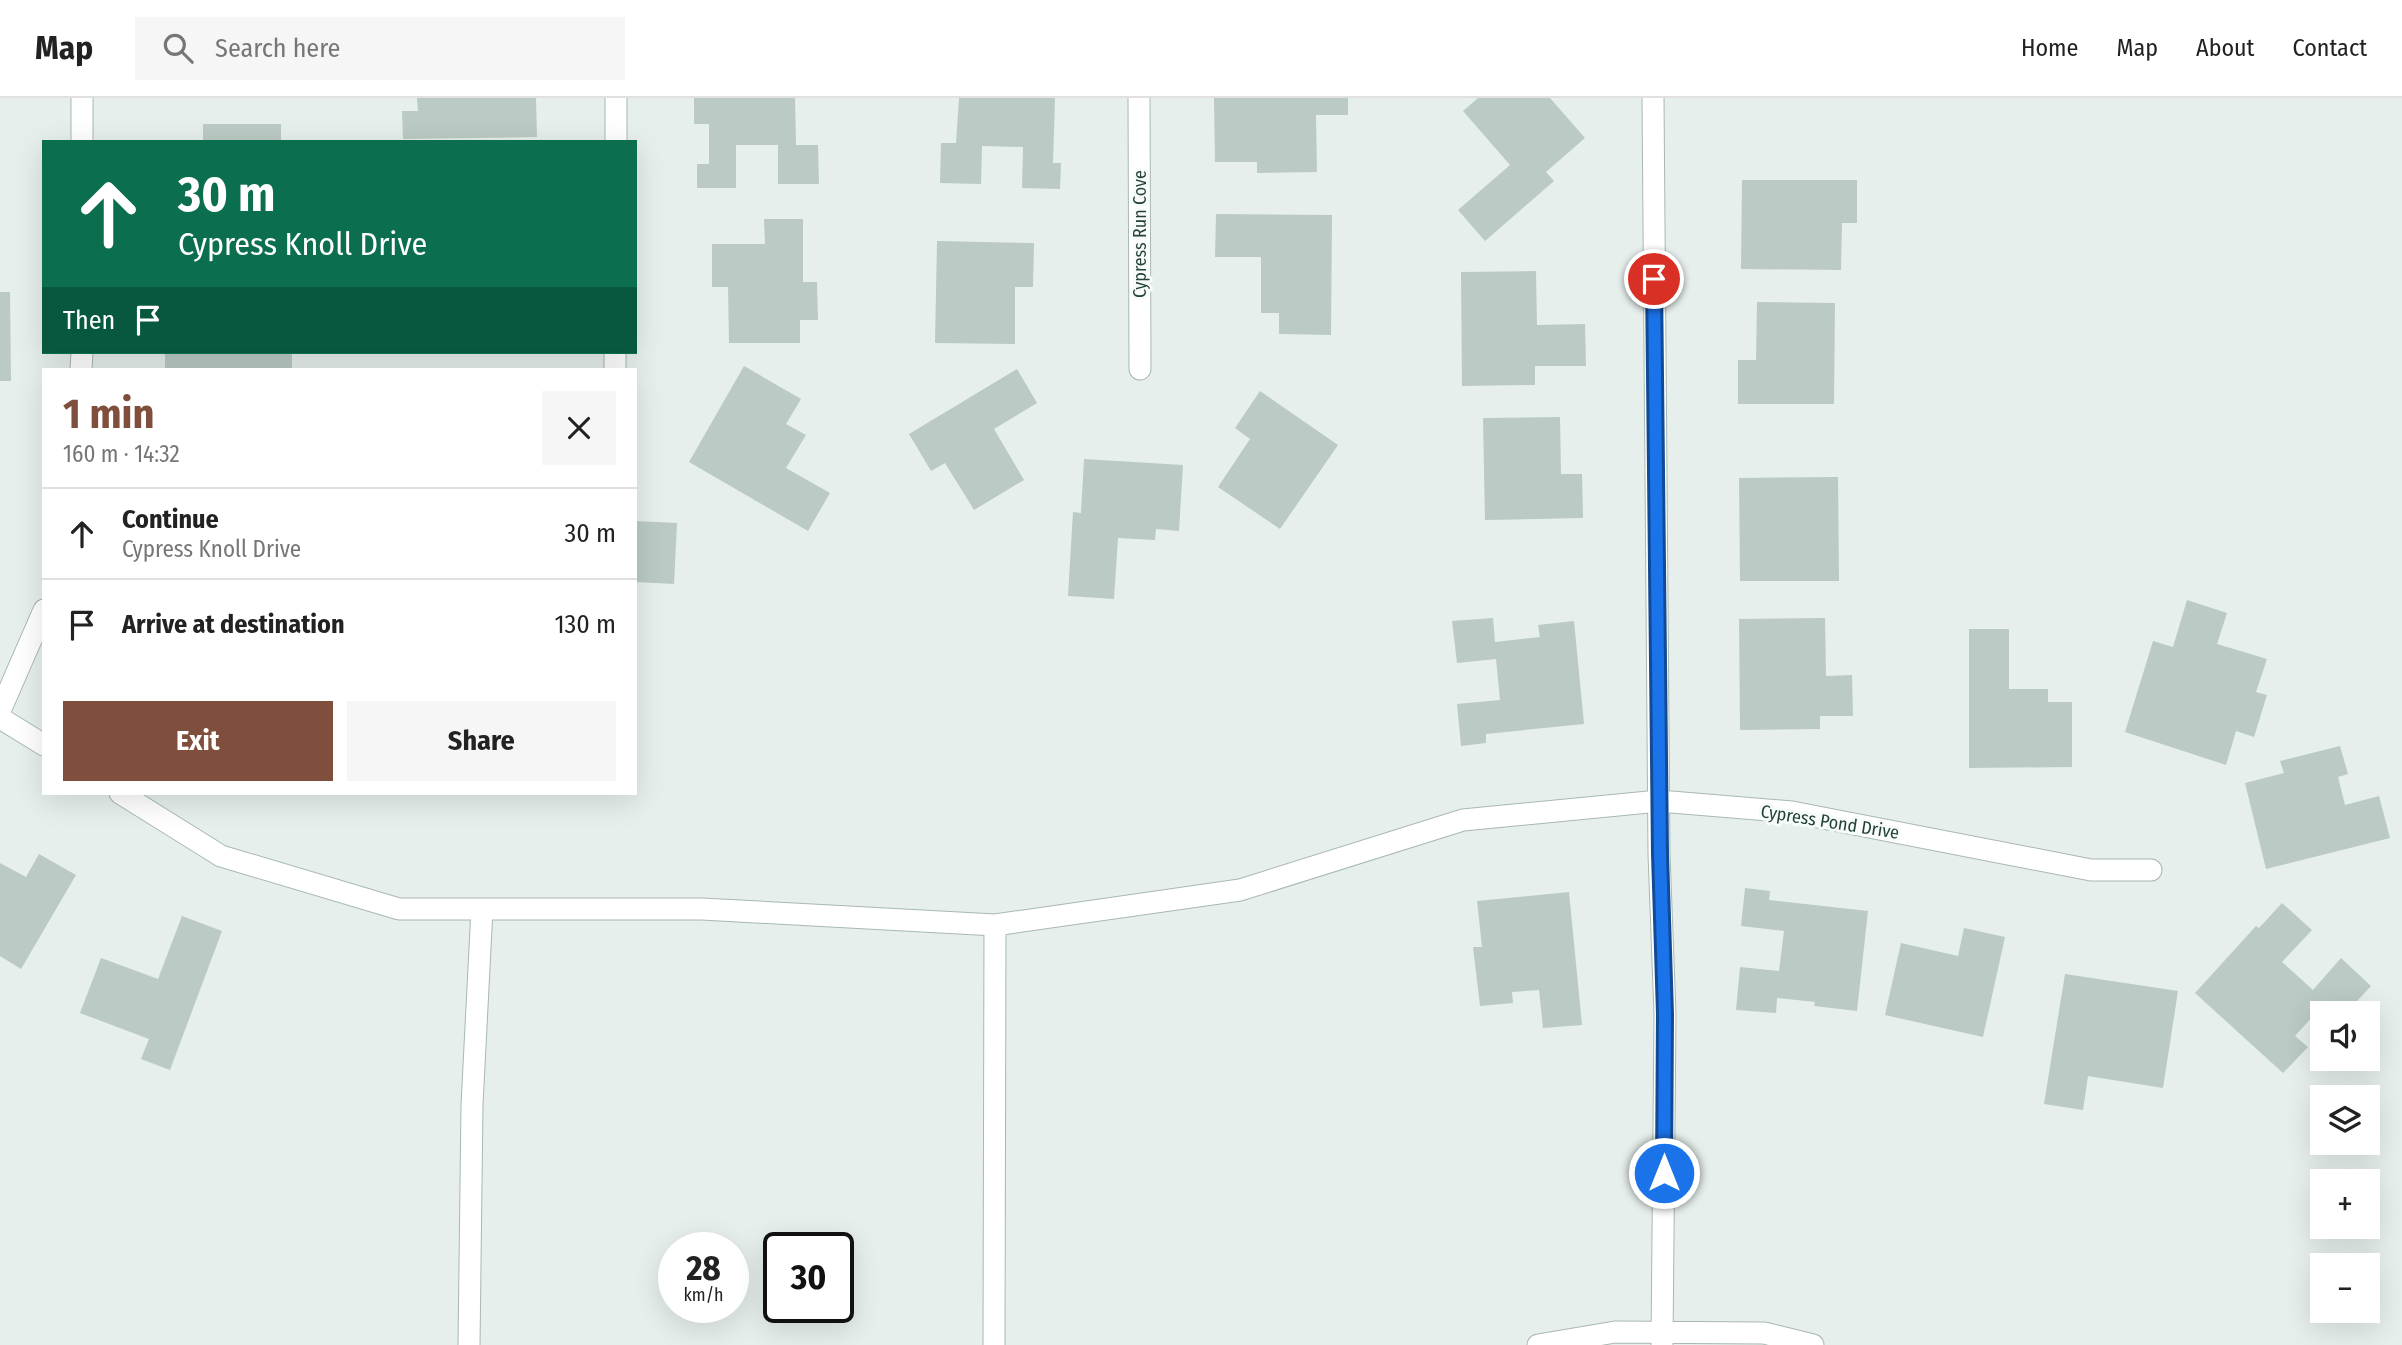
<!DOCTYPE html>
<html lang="en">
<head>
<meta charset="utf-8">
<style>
  :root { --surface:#fff; --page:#f6f6f6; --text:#222; --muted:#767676; --line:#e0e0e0; --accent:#804e3d }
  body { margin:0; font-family:"Fira Sans Condensed",sans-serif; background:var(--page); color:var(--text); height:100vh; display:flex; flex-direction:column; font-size:26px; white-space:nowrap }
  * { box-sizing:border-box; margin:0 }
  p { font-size:23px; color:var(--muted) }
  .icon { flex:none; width:38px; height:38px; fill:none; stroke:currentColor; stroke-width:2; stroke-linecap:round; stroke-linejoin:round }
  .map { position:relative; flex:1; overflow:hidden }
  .sheet { position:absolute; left:42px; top:270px; width:595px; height:427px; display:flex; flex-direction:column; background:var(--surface); border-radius:0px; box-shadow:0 7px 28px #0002 }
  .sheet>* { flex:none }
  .banner { position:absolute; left:42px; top:42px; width:595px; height:214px; border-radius:0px; box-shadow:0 7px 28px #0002; background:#0b6e4f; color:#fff; overflow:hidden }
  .buttons { position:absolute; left:2310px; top:903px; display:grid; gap:14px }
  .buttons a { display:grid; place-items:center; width:70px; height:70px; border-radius:0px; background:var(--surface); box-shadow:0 7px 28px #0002; font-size:35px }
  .speed { position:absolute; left:658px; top:1134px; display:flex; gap:14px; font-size:35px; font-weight:700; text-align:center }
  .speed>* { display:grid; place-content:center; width:91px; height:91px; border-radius:50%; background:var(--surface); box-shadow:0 7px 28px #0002; line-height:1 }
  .speed small { font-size:18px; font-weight:400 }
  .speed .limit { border:4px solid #111; border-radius:10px; background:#fff; color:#111 }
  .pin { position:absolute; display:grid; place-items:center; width:60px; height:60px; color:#fff; margin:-30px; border:4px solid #fff; border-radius:50%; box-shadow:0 2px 7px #0007 }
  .me { position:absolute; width:77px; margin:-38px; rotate:0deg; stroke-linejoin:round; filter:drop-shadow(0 0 5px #0008) }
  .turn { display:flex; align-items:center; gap:24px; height:147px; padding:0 21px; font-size:32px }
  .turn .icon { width:91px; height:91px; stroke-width:2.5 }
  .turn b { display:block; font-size:49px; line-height:60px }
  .then { display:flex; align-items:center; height:66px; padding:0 21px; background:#0003; gap:14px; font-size:26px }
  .round { display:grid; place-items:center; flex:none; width:74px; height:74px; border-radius:0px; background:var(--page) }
  .overview { display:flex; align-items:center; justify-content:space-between; height:119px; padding:0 21px }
  h1 { font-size:42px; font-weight:700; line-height:52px; color:var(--accent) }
  .cta { display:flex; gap:14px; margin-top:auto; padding:14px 21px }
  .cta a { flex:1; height:80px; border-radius:0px; background:var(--accent); color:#fff; font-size:28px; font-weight:700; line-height:80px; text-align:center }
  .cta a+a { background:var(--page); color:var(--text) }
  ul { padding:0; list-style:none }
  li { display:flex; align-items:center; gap:21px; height:91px; padding:0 21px; border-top:2px solid var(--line) }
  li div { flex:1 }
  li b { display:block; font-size:26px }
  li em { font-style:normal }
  header { display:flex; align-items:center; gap:42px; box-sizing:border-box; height:98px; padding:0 35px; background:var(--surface); border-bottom:2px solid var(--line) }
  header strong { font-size:33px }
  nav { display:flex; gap:38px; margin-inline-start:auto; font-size:24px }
  .search { width:490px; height:63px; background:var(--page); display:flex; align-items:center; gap:18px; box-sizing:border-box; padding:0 24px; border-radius:0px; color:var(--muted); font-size:26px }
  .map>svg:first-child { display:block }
</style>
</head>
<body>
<header>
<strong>Map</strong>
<div class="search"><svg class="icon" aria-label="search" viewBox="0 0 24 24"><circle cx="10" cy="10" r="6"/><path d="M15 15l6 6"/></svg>Search here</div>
<nav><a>Home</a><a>Map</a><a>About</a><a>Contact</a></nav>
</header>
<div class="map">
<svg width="2402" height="1247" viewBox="0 0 2402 1247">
  <rect width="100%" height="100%" fill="#e6efeb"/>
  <path fill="#bbcac4" d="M417,0H536L537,39L403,41L402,13H418Z
    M694,0H795L796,47H818L819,86H778V47H736V90H697V66H709V26H694Z
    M959,0H1055L1053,65H1061L1060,91L1022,90L1023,49L982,48L981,86L940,85L941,45H956Z
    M1214,0H1348V17H1316L1317,74L1257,75V64H1215Z
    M1478,0H1550L1585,40L1546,74L1554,83L1485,143L1458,112L1510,67L1463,13Z
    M203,26H281V44H203Z
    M1742,82H1857V125H1842L1841,172L1741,171Z
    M1216,116L1332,117L1331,237L1279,236V215H1261V159H1215Z
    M764,121H803V184H817L818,222H800V245H729L728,189H712V146H765Z
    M937,143L1034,145L1033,189H1015V246L935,245Z
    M1536,173L1537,227L1585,226L1586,268H1535V287L1462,288L1461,174Z
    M0,194H10L11,283H0Z
    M1757,204L1835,205L1834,306H1738V262H1756Z
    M165,254H292V271H165Z
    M744,268L801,301L786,326L806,337L786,370L830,395L808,433L689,364Z
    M1017,271L1037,305L994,331L1024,382L974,412L945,365L931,373L909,336Z
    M1260,293L1338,347L1280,431L1218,389L1250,341L1235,330Z
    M1560,319L1561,376H1582L1583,420L1485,422L1483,320Z
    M1084,361L1183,367L1179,433L1156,431L1155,442L1118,440L1114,501L1068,498L1073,414L1081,415Z
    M1838,379L1839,483H1740L1739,380Z
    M635,423L677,425L674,486L635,484Z
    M2187,502L2227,515L2217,546L2267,561L2256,594L2267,597L2254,639L2236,633L2226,667L2125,634L2153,543L2173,549Z
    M1493,520L1495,544L1540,539L1538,527L1574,523L1584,626L1486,636V645L1461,648L1457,606L1500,602L1496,561L1457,565L1452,523Z
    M1825,520L1826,578L1852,577L1853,618H1820V631L1740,632L1739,521Z
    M1969,531H2009V591H2048V604H2072V669L1969,670Z
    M2340,648L2348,676L2338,679L2345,707L2379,698L2390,740L2266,771L2245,685L2284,675L2280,663Z
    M39,756L76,777L21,871L0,858V765L26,779Z
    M1745,790L1770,793L1769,802L1868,813L1857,913L1814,908L1815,904L1777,900L1776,915L1736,912L1740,869L1779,873L1784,833L1741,828Z
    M1569,794L1582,927L1543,930L1539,892L1512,894L1513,905L1480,908L1473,849H1482L1477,803Z
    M2282,805L2312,832L2282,864L2313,892L2341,860L2371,888L2346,915H2335L2324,906L2295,938L2308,949L2283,975L2195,895L2256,828L2259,830Z
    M182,818L222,833L170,972L141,961L149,941L80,915L101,860L158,881Z
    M1964,830L2005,839L1983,939L1885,917L1901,845L1958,858Z
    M2065,876L2178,893L2163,990L2088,978L2083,1012L2044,1006Z"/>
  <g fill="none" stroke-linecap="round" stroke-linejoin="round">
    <defs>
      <path id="minor" d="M1139,0L1140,271
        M1653,0L1659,756L1665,916L1662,1247
        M82,44V0
        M616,44V0
        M81,271L82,254
        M615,271V254
        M0,613L44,512
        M0,620L44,647
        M120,695L221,758L399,811H702L995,827L1240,792L1463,722L1659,703L1792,714L2091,772H2151
        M469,1247L472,1007L482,811
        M994,1247L995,827
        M1538,1247L1615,1234L1764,1235L1813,1247"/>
    </defs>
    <use href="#minor" stroke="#a8b8b2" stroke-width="23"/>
    <use href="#minor" stroke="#fff" stroke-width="21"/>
  </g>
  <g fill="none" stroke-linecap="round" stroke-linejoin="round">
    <defs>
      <path id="route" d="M1654,181L1660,756L1665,916L1664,1075"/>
    </defs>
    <use href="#route" stroke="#114b97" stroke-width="18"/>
    <use href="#route" stroke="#1a73e8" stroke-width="12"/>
  </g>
  <g text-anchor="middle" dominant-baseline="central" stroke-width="6" stroke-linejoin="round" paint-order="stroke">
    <g font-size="18" fill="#24423a" stroke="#f7fbf9">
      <text transform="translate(1140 136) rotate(-90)">Cypress Run Cove</text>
      <text transform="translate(1830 724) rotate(9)">Cypress Pond Drive</text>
    </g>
  </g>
</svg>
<div class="buttons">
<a><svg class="icon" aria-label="sound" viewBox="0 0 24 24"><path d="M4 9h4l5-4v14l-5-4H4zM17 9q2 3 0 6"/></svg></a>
<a><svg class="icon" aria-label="layers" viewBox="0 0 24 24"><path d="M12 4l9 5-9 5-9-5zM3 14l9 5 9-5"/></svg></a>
<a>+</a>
<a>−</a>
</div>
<div class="speed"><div>28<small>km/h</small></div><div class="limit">30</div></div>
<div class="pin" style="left:1654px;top:181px;background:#d93025"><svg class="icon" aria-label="arrive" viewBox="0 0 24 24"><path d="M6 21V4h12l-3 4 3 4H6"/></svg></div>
<svg class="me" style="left:1664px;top:1075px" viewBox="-20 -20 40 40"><circle r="17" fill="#1a73e8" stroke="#fff" stroke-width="3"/><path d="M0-11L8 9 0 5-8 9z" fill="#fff"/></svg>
<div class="banner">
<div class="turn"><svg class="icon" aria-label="ahead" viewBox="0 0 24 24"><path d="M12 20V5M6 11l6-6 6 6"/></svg><div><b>30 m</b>Cypress Knoll Drive</div></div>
<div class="then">Then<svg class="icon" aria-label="arrive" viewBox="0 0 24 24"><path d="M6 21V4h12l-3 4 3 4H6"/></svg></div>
</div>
<section class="sheet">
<div class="overview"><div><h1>1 min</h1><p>160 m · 14:32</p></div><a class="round"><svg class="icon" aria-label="close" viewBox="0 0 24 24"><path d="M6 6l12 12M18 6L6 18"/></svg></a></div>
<ul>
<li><svg class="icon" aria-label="ahead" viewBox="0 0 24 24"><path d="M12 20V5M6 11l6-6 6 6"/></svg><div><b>Continue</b><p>Cypress Knoll Drive</p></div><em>30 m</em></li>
<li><svg class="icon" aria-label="arrive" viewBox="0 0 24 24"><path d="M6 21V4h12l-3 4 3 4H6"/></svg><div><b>Arrive at destination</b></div><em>130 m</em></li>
</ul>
<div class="cta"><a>Exit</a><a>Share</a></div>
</section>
</div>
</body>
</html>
